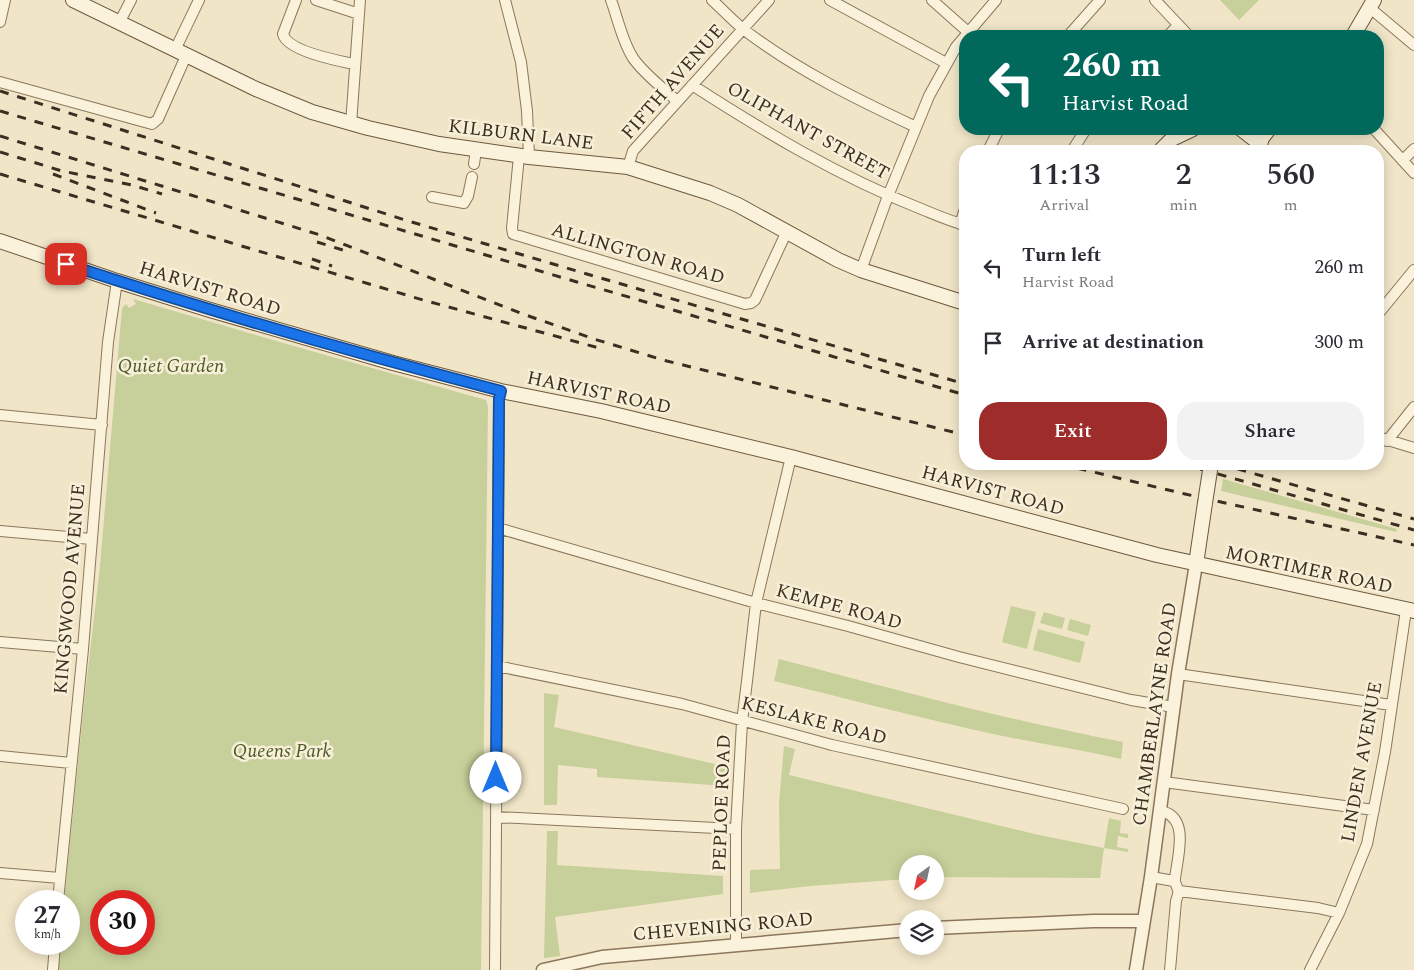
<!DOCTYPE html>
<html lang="en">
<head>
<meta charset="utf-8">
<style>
  :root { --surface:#fff; --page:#f2f2f3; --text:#2b2b33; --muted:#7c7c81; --accent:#9d2c2a }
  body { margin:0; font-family:Spectral,serif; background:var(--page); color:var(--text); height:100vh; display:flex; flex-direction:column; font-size:19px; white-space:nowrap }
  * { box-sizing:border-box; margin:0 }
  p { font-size:16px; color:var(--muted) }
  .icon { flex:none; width:28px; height:28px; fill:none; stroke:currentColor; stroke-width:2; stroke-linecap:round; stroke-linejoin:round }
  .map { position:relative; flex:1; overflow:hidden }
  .panel { position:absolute; left:959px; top:145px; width:425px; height:325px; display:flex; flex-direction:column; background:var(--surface); border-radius:20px; box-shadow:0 2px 12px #0003 }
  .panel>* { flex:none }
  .banner { position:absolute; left:959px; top:30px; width:425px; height:105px; border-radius:20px; box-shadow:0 2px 12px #0003; background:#00695c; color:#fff; overflow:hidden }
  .needle { width:32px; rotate:213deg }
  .tools { position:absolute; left:899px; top:855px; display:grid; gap:10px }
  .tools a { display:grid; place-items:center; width:45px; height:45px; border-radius:50%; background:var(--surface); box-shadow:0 2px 12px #0003; font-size:25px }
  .speed { position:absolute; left:15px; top:890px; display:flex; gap:10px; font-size:25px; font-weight:700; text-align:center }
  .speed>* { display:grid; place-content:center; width:65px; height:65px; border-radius:50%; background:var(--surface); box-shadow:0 2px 12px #0003; line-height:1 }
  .speed small { font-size:12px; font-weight:400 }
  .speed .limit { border:8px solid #d22; background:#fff; color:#111 }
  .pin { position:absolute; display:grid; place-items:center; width:42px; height:42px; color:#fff; margin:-21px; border-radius:10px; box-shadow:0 2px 8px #0006 }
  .me { position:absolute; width:55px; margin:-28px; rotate:0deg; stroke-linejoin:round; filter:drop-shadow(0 0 4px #0008) }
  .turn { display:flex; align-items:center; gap:18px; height:105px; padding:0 20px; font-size:22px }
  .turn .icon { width:65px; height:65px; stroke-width:2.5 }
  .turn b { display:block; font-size:35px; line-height:42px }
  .eta { display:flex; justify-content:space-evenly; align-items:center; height:85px; text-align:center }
  .eta b { font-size:30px; font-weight:600; line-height:35px }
  .primary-button { display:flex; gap:10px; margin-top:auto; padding:10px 20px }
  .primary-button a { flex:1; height:58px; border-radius:20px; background:var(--accent); color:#fff; font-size:20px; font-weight:600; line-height:58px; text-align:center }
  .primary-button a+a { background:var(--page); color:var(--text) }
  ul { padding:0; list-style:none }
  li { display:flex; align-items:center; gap:15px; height:75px; padding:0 20px }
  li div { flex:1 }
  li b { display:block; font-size:19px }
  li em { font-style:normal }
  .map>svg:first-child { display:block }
</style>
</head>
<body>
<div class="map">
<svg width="1414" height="970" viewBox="0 0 1414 970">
  <rect width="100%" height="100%" fill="#f0e5c7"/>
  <path fill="#c7cf9a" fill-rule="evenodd" d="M1220,0H1259L1239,20Z
    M133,299L290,345L486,400L488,406L481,970H58L60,944H69V901H64L85,695L100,566L122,308L126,304L129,308L136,304ZM101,901H144V944H101Z
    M1223,479L1397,529L1396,532L1221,491Z
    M1011,606L1036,612L1027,649L1002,642Z
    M1044,612L1065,618L1062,629L1040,623Z
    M1070,619L1091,625L1088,636L1067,630Z
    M1038,629L1085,642L1080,663L1033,650Z
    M779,659C893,689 1007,720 1123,742L1121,759C1072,748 1023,741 975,730C908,715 841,697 774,681Z
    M544,693L559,695L554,727L728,767L727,786L597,777V769L558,765L557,805H544Z
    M784,746L795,749L789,775L1039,835L1104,848L1109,818L1121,821L1120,833L1128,834V838L1118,836L1117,847L1128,849V852L1104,848L1100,878L935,877V864H908L907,879L810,886L750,893V870L780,869L779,803Z
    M547,831H558L557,865L723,876V894L555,917L560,956L544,958Z"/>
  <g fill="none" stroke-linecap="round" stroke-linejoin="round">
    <defs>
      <path id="minor" d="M296,0L283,34C287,51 339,61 354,64
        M316,0L359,14
        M505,0L521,62L527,111L529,157
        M611,0C618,19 622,41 633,58C644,74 663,88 677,101
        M712,0C722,9 732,20 743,29C795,69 856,99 916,127
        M830,0L946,63
        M932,0L968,32
        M1155,0L1189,36
        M1370,8L1414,45
        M0,22L5,0
        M119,23L131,0
        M1068,36L1100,0
        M1168,36L1178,25
        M175,50L199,0
        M0,82L152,124L158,119L186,56
        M692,85C765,132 838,176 919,208C934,214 949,221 965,225
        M351,124L360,0
        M1374,129L1414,173
        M988,151L999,129
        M1072,151L1086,129
        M519,156L512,228L513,234L745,304L751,303L755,300L787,231
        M1403,160L1414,149
        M474,164L476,150
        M628,167L633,151L769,0
        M432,197L464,203L468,196L472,177
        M960,224L965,209
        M861,270L888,196L929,96L956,47L996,0
        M1378,314L1414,270
        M0,415L102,425
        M1378,437L1414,448
        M1387,441L1414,407
        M498,528L756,603L848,626L959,657L1131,700L1174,707
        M0,531L91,539
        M0,642L83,649
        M497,666L682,704L832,745L1123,809
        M1178,674L1391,705
        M0,756L71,763
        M1164,782L1374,810
        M1160,811C1191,816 1177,858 1175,879C1174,883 1177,885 1178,890C1179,893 1177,898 1176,901L1170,970
        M496,817L736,829
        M0,873L60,878
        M1151,877L1174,881
        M1179,891L1318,908L1339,913
        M58,901L83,649L108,342L117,281
        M736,944V829L742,722L747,681L756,603L791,457
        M53,970L55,944
        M495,970L499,399L501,391
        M1310,970L1339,913L1367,844L1385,752L1406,610"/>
      <path id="tertiary" d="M935,928L1093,921H1143
        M543,970L602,957L908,930
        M1136,970L1151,877L1178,674L1196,564"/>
      <path id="secondary" d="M73,0L256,89L312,112L368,128L439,144L529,157L628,167L710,193L738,205L838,260L861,270L965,303
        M1353,36L1374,0
        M1241,129L1259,143
        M1160,151L1172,139L1193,129
        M1258,151L1262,138L1269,129
        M0,241L117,281L210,310L393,363L501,391L601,411L791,457L1157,555L1414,611
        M1196,564L1205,503"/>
    </defs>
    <use href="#minor" stroke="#8c775c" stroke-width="12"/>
    <use href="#tertiary" stroke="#8c775c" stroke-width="15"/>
    <use href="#secondary" stroke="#6e583f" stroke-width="16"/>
    <use href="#minor" stroke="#faf2db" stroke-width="10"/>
    <use href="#tertiary" stroke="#faf2db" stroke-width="12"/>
    <use href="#secondary" stroke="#faf2db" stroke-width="14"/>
    <path stroke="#3c2e20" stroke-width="3" stroke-dasharray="9 9" stroke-linecap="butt" d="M0,91L405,220L580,272L965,384
      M0,111L577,282L965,395
      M0,136L320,235L523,314L594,339L663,360L965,435
      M0,152L62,171L132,185L162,194
      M0,174L423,300L599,348
      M53,174L156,213
      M317,242L346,251
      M312,259L332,266
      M1060,464L1185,494L1414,545
      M1183,464L1414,530
      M1220,464L1414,519"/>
    <defs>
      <path id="secondary-bridge" d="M1205,503L1211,464"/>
    </defs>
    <use href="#secondary-bridge" stroke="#6e583f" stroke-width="16" stroke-linecap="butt"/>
    <use href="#secondary-bridge" stroke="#faf2db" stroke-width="14"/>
  </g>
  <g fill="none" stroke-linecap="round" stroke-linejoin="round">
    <defs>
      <path id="route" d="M66,264C209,311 355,353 501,391L499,399L496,778"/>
    </defs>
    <use href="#route" stroke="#114b97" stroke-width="12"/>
    <use href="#route" stroke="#1a73e8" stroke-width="9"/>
  </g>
  <g text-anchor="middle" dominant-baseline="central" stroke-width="5" stroke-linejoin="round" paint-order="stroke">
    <g font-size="19" fill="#3c2e20" stroke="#f7efd7">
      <text transform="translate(673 82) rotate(-49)">FIFTH AVENUE</text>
      <text transform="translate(808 131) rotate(29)">OLIPHANT STREET</text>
      <text transform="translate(521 135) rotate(7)">KILBURN LANE</text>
      <text transform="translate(638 254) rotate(16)">ALLINGTON ROAD</text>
      <text transform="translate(210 289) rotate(17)">HARVIST ROAD</text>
      <text transform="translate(599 393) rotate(12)">HARVIST ROAD</text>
      <text transform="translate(993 491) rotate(15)">HARVIST ROAD</text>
      <text transform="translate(1309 570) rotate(12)">MORTIMER ROAD</text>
      <text transform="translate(70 589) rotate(-85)">KINGSWOOD AVENUE</text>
      <text transform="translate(839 607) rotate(15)">KEMPE ROAD</text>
      <text transform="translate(1155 714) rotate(-82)">CHAMBERLAYNE ROAD</text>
      <text transform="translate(814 721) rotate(14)">KESLAKE ROAD</text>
      <text transform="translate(1362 762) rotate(-80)">LINDEN AVENUE</text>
      <text transform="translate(722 803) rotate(-88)">PEPLOE ROAD</text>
      <text transform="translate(723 927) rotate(-5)">CHEVENING ROAD</text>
    </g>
    <g font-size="19" font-style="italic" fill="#4b5926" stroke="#f7efd7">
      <text x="171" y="366">Quiet Garden</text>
      <text x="282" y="751">Queens Park</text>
    </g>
  </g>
</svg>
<div class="tools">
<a><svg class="needle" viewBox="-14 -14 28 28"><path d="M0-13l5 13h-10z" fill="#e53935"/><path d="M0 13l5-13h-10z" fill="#7c7c81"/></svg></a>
<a><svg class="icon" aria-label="layers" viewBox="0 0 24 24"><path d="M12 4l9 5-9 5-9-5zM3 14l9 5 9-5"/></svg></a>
</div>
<div class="speed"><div>27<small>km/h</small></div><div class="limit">30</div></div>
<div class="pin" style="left:66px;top:264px;background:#d93025"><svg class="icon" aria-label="arrive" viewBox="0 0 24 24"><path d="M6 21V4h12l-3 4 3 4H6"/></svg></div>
<svg class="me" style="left:496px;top:778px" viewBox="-20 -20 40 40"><circle r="19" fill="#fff"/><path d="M0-13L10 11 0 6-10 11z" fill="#1a73e8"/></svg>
<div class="banner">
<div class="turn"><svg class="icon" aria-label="left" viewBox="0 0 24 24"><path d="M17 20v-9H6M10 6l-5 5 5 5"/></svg><div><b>260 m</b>Harvist Road</div></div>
</div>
<section class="panel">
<div class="eta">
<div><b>11:13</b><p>Arrival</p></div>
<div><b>2</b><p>min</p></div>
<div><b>560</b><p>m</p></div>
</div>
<ul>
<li><svg class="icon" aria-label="left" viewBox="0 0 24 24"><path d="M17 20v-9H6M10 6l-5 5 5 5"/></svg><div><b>Turn left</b><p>Harvist Road</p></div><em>260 m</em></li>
<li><svg class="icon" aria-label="arrive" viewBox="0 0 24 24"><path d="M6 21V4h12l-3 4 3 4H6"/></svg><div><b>Arrive at destination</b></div><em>300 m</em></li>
</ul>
<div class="primary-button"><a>Exit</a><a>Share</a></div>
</section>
</div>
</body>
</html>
